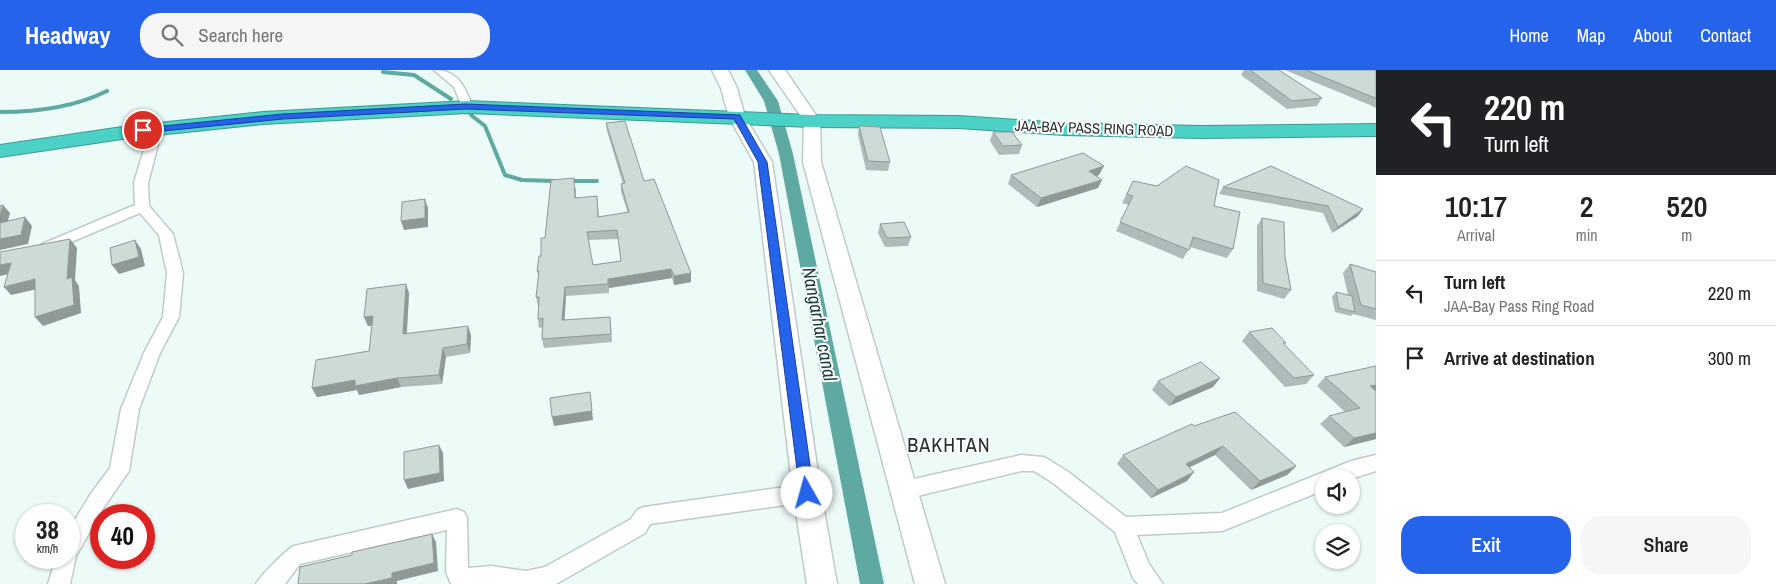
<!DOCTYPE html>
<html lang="en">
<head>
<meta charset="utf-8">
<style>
  :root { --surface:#fff; --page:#f6f6f6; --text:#222; --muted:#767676; --line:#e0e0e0; --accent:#2563eb }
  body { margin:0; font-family:"Archivo Narrow",sans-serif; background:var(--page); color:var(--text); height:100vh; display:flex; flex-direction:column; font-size:19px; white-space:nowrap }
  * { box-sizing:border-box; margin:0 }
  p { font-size:16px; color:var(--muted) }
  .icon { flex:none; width:28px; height:28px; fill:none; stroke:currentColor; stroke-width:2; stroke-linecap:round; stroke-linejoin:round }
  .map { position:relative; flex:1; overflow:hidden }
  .drawer { display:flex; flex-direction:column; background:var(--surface); width:400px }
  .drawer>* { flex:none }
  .hud { background:#202124; color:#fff; overflow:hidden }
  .controls { position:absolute; left:1315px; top:399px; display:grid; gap:10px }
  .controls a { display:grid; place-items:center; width:45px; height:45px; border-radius:50%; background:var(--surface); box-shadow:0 1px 4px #0004; font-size:25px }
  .speed { position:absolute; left:15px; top:434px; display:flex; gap:10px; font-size:25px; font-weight:700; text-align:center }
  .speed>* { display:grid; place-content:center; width:65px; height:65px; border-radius:50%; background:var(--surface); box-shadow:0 1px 4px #0004; line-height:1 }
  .speed small { font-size:12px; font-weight:400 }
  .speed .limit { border:8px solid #d22; background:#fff; color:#111 }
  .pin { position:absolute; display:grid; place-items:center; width:42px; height:42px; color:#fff; margin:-21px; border:2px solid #fff; border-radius:50%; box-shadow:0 1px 5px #0007 }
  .me { position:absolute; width:55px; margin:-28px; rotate:353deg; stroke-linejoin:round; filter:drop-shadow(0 0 4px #0008) }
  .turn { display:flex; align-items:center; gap:18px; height:105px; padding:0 25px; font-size:22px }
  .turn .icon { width:65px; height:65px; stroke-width:2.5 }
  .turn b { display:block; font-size:35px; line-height:42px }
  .eta { display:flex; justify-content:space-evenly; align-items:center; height:85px; text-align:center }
  .eta b { font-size:30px; font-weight:600; line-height:35px }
  .primary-button { display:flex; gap:10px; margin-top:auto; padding:10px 25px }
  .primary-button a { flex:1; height:58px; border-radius:20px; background:var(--accent); color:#fff; font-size:20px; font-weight:600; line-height:58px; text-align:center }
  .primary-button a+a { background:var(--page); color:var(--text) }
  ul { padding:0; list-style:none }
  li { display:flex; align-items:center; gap:15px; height:65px; padding:0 25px; border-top:1px solid var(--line) }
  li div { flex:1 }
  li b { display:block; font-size:19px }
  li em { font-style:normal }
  header { display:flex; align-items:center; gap:30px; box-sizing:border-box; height:70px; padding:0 25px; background:var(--accent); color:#fff }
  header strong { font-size:24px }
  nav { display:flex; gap:28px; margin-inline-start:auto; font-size:18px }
  .search { width:350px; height:45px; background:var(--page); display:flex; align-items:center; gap:12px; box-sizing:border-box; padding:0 18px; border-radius:20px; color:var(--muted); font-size:19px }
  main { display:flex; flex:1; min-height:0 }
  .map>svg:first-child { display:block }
</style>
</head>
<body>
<header>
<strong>Headway</strong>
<div class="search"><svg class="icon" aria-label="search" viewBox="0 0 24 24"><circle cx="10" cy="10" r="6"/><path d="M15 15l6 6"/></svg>Search here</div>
<nav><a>Home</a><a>Map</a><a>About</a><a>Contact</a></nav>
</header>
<main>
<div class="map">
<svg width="1376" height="514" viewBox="0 0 1376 514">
  <rect width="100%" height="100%" fill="#ecfaf8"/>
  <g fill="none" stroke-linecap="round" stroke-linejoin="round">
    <path stroke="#5ea9a1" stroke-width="4" d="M383,2L414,5L451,29
      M0,42C36,42 75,37 107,21
      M471,45L485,56L505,105L522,110L556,111
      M570,111H597"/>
    <path fill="#5ea9a1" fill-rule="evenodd" d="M745,0H757L778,31L793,84L884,514H860L779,84L764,31Z"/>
    <defs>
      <path id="street" d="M434,0C458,0 465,17 473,37L471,39H463L454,17Z
        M156,55L162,59L148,113L149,136L173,164L183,203L179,247L160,283L139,339L129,401L104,437L76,486L70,514H48L56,488H69V460L90,425L110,398L121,339L144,283L163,247L167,203L159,165L140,143L52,180L47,182L40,177L42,174L135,135L134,113L150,59Z
        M1021,385L1044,387L1067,401L1126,447L1222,443L1351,391L1376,385V401L1351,409L1324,408V420L1222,461L1137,465L1149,494L1163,514H1138L1133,508L1115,462L1053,413L1034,401H1021L905,429L898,426L895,420L898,414L905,411Z
        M807,414L814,417L817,423L814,429L807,432L650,454L645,463L556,514H451L446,502L447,460L300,494L285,514H256C259,507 287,479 294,476L457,439L464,442L467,448L468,498L491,496L526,501L545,497L631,449L637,440L644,437Z"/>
      <path id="secondary" d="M712,0H728L737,18L745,47L772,92L821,423L837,514H807L793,423L754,92L729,47L721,18Z
        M769,0H785L820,51L821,92L945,514H915L803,92L804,51Z"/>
      <path id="highway" d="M467,31L812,45L959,46L1064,53L1200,56L1376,54V66L1200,68L1064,65L959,58L812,57L467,43L263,54L129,68L0,87V75L129,56L263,42Z"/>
    </defs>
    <use href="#street" stroke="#becbc9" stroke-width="3"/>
    <use href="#secondary" stroke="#becbc9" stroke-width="3"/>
    <use href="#highway" stroke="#419992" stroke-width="2"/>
    <use href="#street" fill="#fff" fill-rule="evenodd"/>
    <use href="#secondary" fill="#fff" fill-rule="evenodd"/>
    <use href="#highway" fill="#4cd1c6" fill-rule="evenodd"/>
  </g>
  <path fill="#afbbba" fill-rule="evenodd" d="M1244,0H1279L1322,28L1317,36L1287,39L1241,5Z
    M1285,0H1376V38L1370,35Z
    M606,53L644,111L691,212L674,215L672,208L609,218V223L566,226L564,250L611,256L612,272L544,278L542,269L543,257L539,258L538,249V236L536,227L539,208L537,201L545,168L576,117V128L597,126L599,147L628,143L621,122V114H623L607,61ZM618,169L621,191L593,195L588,170Z
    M859,56L890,92L888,101L866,100L858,65Z
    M993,62L1022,75L1019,84L999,85L990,71Z
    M1271,96L1358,146L1332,163L1323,143L1219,124L1223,117Z
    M1011,105H1099L1097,106L1098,118L1037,137L1008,114Z
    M1133,111L1214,136L1233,179L1227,188L1190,177L1183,189L1116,161L1129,135L1122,133Z
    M1262,148L1285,187L1291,220L1284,229L1257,221V156Z
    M880,154L911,167L908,176L885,177L878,163Z
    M1350,194L1376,202V250L1353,244L1351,246L1335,242L1332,227L1336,222L1348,225L1343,203Z
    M409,223L407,264L471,265L470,283L446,287L442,314L401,317L359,325L357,320L317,327L312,318L369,281L372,255L368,256L364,247Z
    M1249,262L1286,273L1284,275L1314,305L1306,314L1285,317L1242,271Z
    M1376,296V369L1344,377L1320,354L1329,346L1345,342L1317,316L1325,307Z
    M1220,308L1213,317L1169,336L1152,320L1158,311Z
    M1194,356L1296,396L1287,405L1251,420L1215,385L1189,397L1187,411L1151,428L1117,394L1123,385Z"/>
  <path fill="#8f9997" d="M1104,96L1099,105L1085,110L1089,101Z
    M1102,110L1098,118L1037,137L1041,128Z
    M425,129L428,138V157L404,160L401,151Z
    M3,135L10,143L5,162L0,155V146Z
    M1363,139L1358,146L1332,163L1338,157Z
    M25,147L32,156L28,174L0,180V169Z
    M70,169L77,178L75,210L79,216L81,243L43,256L35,247L67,209Z
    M135,170L141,179L145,196L119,204L112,195Z
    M11,193L18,202L0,206V195Z
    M671,199L672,208L609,218L608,209Z
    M691,203V212L674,215V206Z
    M35,209L42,218L11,225L4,217Z
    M406,214L409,223L406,273L403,264Z
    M565,217L566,226L564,259L562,250Z
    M373,246L377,255L368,256L364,247Z
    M468,256L471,265L470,283L467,274Z
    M443,278L446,287L442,314L439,305Z
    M397,308L401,317L359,325L357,320L317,327L312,318L355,310Z
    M1220,308L1213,317L1169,336L1176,327Z
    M1376,315V322L1370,316Z
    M590,322L593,350L554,356L552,347Z
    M1376,363V369L1344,377L1354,368Z
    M439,375L443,383L444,411L408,419L404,410Z
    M1223,376L1215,385L1178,403L1186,394Z
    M1296,396L1287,405L1251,420L1260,411Z
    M1194,402L1187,411L1151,428L1158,420Z
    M432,464L436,472L438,501L397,511V514H364L392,503Z"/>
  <path fill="#ccdad8" stroke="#8f9997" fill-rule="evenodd" d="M1250,0H1279L1322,28L1292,31Z
    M1306,0H1376V28H1375Z
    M625,51L644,111L654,109L691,203L674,206L671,199L608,209V214L565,217L562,250L610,247L611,264L542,269L543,248L538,249L539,227H536L539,201H537L539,186H541V168H545L551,110L574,108L575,128L597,126L598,147L629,142L621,114L625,113L606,53ZM617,160L621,191L593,195L587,162Z
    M859,56L880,57L890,92L868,91Z
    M993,62H1012L1022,75L1003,76Z
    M1083,83L1104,96L1089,101L1102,110L1041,128L1011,105Z
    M1186,96L1219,110L1214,136L1240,142L1233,179L1193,167L1189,180L1120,152L1133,126L1127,124L1133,111L1157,116Z
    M1271,96L1363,139L1338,157L1328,136L1223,117Z
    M425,129V148L401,151L402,132Z
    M3,135L0,146V136Z
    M25,147L21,165L0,169V153Z
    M1262,148L1284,152L1285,187L1291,220L1263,213Z
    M904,152L911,167L887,168L880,154Z
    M70,169L67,209L72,207L74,235L35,247V209L4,217L11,193L0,195V182Z
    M135,170L139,187L112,195L110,178Z
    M1350,194L1376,202V239L1361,235Z
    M406,214L403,264L468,256L467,274L443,278L439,305L397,308L355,316V310L312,318L316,290L369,281L373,246L364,247L367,219Z
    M1336,222L1352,226L1355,242L1339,238Z
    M1272,258L1286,273H1283L1314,305L1294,308L1249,262Z
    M1201,292L1220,308L1176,327L1158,311Z
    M1376,296V315L1370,316L1376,321V363L1354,368L1329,346L1360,338L1325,307Z
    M590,322L592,341L552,347L550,328Z
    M1235,342L1296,396L1260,411L1223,376L1186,394L1194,402L1158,420L1123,385L1192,354L1194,356Z
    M439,375L440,403L404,410V382Z
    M432,464L434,493L392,503V508L364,514H298L300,497L352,485V482Z"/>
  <path fill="#2563eb" stroke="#184099" d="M466,34L740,45L767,92L814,423L812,427L807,429L802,427L800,423L758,92L734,49L466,39L283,49L143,63L139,60L143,58L283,44Z"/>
  <g text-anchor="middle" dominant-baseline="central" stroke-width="4" stroke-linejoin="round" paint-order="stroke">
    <g font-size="15" fill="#2d3232" stroke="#fff">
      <text transform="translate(1094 58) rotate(2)">JAA-BAY PASS RING ROAD</text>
    </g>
    <g font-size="19" font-style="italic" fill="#193d3a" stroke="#fff">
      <text transform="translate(820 254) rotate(79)">Nangarhar canal</text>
    </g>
    <g font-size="20" letter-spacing="1" fill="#26312f" stroke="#fff">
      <text x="949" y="374">BAKHTAN</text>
    </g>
  </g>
</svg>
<div class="controls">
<a><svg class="icon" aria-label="sound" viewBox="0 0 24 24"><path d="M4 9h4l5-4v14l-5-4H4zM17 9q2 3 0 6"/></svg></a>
<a><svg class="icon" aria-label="layers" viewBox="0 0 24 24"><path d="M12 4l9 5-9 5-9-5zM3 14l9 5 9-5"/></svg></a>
</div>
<div class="speed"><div>38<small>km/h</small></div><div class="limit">40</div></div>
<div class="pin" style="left:143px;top:60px;background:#d93025"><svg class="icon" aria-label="arrive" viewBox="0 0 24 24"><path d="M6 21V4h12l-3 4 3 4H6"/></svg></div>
<svg class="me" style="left:807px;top:423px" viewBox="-20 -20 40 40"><circle r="19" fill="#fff"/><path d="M0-13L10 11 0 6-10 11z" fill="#2563eb"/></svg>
</div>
<section class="drawer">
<div class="hud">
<div class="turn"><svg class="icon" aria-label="left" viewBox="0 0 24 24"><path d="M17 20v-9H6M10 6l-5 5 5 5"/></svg><div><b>220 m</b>Turn left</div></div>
</div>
<div class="eta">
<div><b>10:17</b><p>Arrival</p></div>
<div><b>2</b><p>min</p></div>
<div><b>520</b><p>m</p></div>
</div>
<ul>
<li><svg class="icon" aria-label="left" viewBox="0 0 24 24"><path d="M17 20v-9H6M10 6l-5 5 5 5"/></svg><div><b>Turn left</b><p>JAA-Bay Pass Ring Road</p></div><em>220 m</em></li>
<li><svg class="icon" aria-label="arrive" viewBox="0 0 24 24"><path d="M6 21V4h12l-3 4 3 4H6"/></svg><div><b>Arrive at destination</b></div><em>300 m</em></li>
</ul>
<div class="primary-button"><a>Exit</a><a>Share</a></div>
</section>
</main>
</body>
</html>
